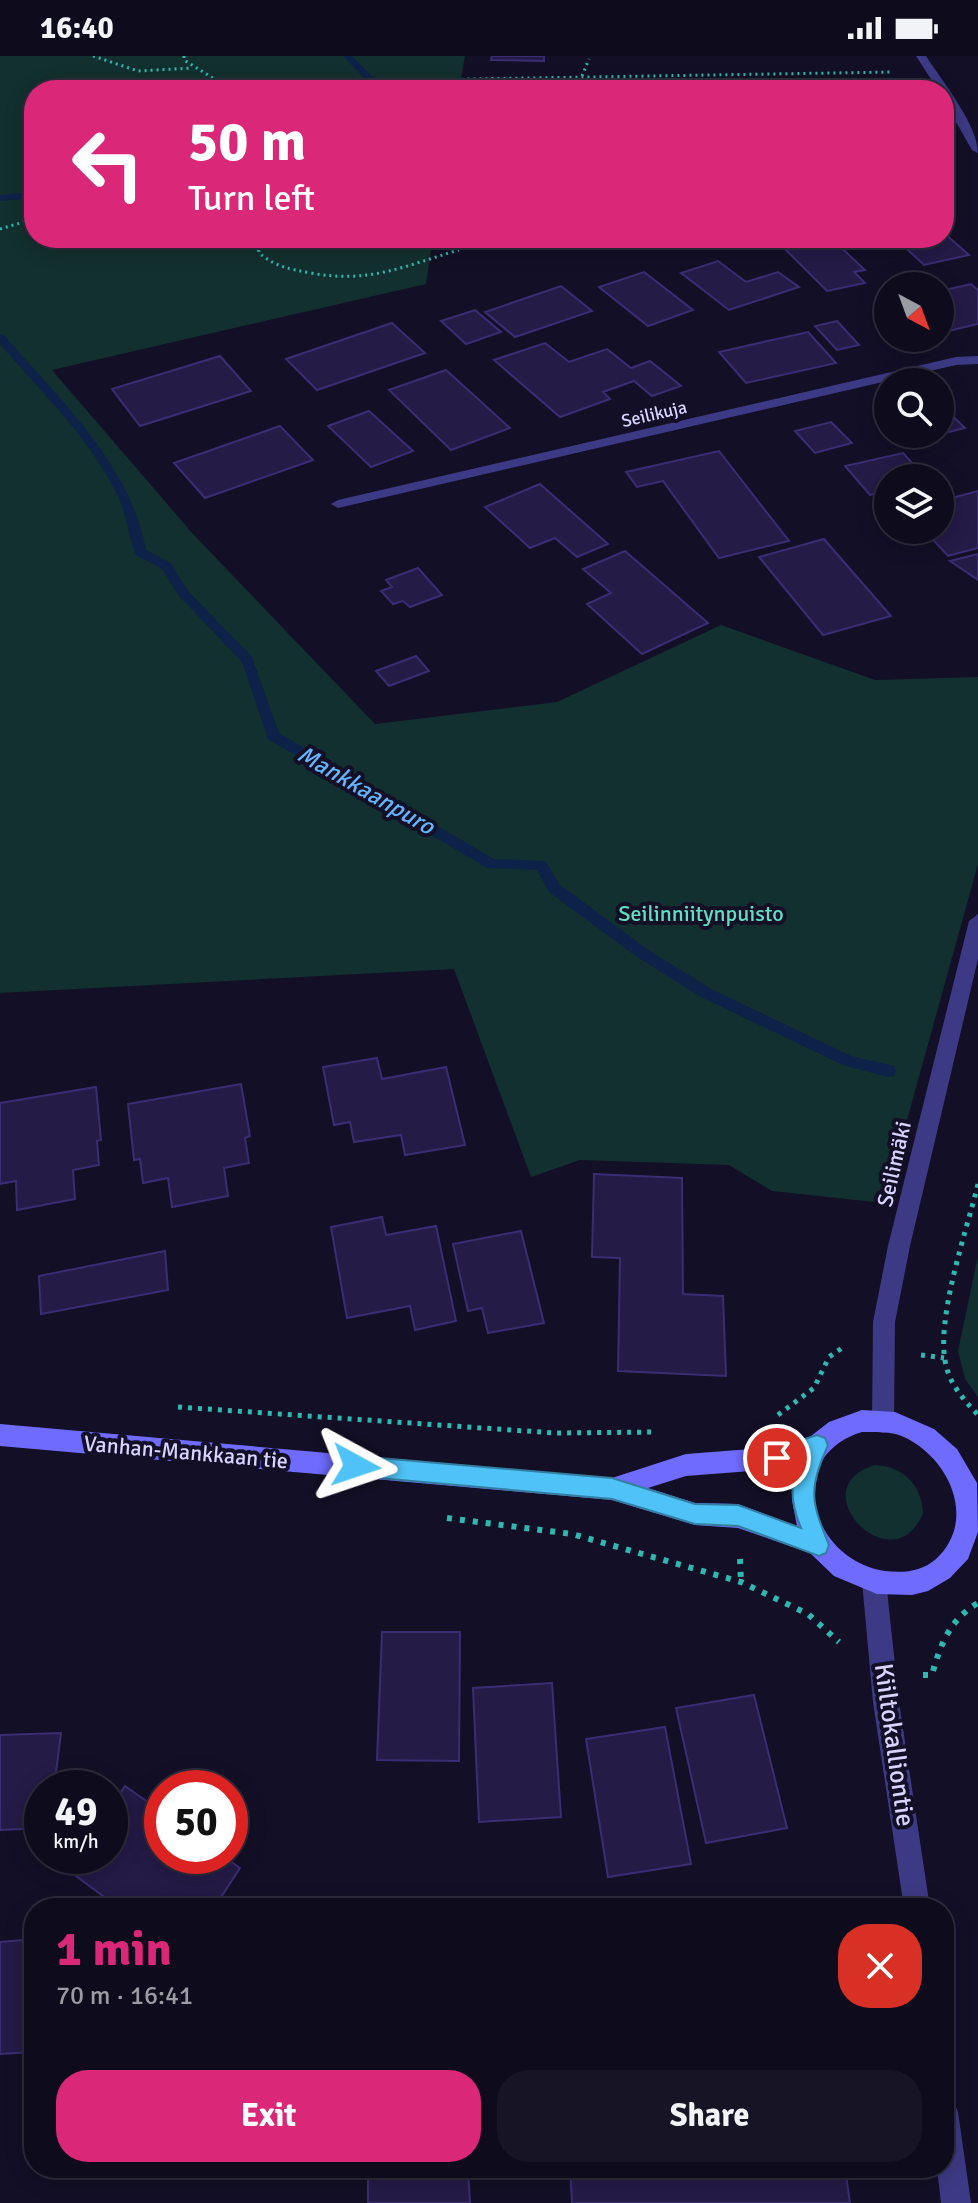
<!DOCTYPE html>
<html lang="en">
<head>
<meta charset="utf-8">
<style>
  :root { --surface:#0e0b1c; --page:#171425; --text:#f1f3f6; --muted:#9b9ba3; --line:#2e2b3b; --accent:#db2777 }
  body { margin:0; font-family:Signika,sans-serif; background:var(--page); color:var(--text); height:100vh; display:flex; flex-direction:column; font-size:30px; white-space:nowrap }
  * { box-sizing:border-box; margin:0 }
  p { font-size:26px; color:var(--muted) }
  .icon { flex:none; width:44px; height:44px; fill:none; stroke:currentColor; stroke-width:2; stroke-linecap:round; stroke-linejoin:round }
  .map { position:relative; flex:1; overflow:hidden }
  .panel { position:absolute; left:24px; top:1842px; width:930px; height:280px; display:flex; flex-direction:column; background:var(--surface); border-radius:32px; box-shadow:0 4px 20px #0003,0 0 0 2px var(--line) }
  .panel>* { flex:none }
  .banner { position:absolute; left:24px; top:24px; width:930px; height:168px; border-radius:32px; box-shadow:0 4px 20px #0003,0 0 0 2px var(--line); background:#db2777; color:#fff; overflow:hidden }
  .needle { width:52px; rotate:139deg }
  .tools { position:absolute; left:874px; top:216px; display:grid; gap:16px }
  .tools a { display:grid; place-items:center; width:80px; height:80px; border-radius:50%; background:var(--surface); box-shadow:0 4px 20px #0003,0 0 0 2px var(--line); font-size:40px }
  .speed { position:absolute; left:24px; top:1714px; display:flex; gap:16px; font-size:40px; font-weight:700; text-align:center }
  .speed>* { display:grid; place-content:center; width:104px; height:104px; border-radius:50%; background:var(--surface); box-shadow:0 4px 20px #0003,0 0 0 2px var(--line); line-height:1 }
  .speed small { font-size:20px; font-weight:400 }
  .speed .limit { border:12px solid #d22; background:#fff; color:#111 }
  .pin { position:absolute; display:grid; place-items:center; width:68px; height:68px; color:#fff; margin:-34px; border:4px solid #fff; border-radius:50%; box-shadow:0 2px 8px #0007 }
  .me { position:absolute; width:88px; margin:-44px; rotate:95deg; stroke-linejoin:round; filter:drop-shadow(0 0 6px #0008) }
  .turn { display:flex; align-items:center; gap:28px; height:168px; padding:0 32px; font-size:36px }
  .turn .icon { width:104px; height:104px; stroke-width:2.5 }
  .turn b { display:block; font-size:56px; line-height:68px }
  .round { display:grid; place-items:center; flex:none; width:84px; height:84px; border-radius:32px; background:var(--page) }
  .head { display:flex; align-items:center; justify-content:space-between; height:136px; padding:0 32px }
  h1 { font-size:48px; font-weight:700; line-height:60px; color:var(--accent) }
  .primary-button { display:flex; gap:16px; margin-top:auto; padding:16px 32px }
  .primary-button a { flex:1; height:92px; border-radius:32px; background:var(--accent); color:#fff; font-size:32px; font-weight:700; line-height:92px; text-align:center }
  .primary-button a+a { background:var(--page); color:var(--text) }
  .status { display:flex; justify-content:space-between; align-items:center; height:56px; padding:0 40px; background:var(--surface); direction:ltr }
  .status svg { height:22px; fill:currentColor }
  .map>svg:first-child { display:block }
</style>
</head>
<body>
<div class="status"><b>16:40</b><svg viewBox="0 0 49 12"><path d="M0 12V9h3v3zM5 12V6h3v6zM10 12V3h3v9zM15 12V0h3v12zM26 1h20v11H26zM47 4h2v5h-2z"/></svg></div>
<div class="map">
<svg width="978" height="2147" viewBox="0 0 978 2147">
  <rect width="100%" height="100%" fill="#130f26"/>
  <path fill="#12302f" d="M0,0H465L459,34H34V182H433L426,228L52,314L193,478L375,668L557,646L721,569L875,624L978,621V808L884,1147L772,1135L729,1109L580,1104L531,1121L454,913L0,937Z
    M978,1200V1341L965,1323L958,1295Z
    M875,1409C903,1410 922,1429 923,1457C894,1530 798,1432 875,1409Z"/>
  <g fill="none" stroke-linecap="round" stroke-linejoin="round">
    <path fill="#0c2248" fill-rule="evenodd" d="M343,0H352L373,21V25H367Z
      M34,136V142L0,145V139Z
      M0,278L4,279C59,343 130,407 146,494L171,507L188,535L252,601L279,677L494,803L546,805L559,828L647,893L711,933L851,1000L894,1010L896,1015L894,1020L888,1021L843,1009L701,941L637,901L549,836L537,814L487,812L268,683L242,606L179,540L162,513L136,499C128,480 127,459 118,440C90,382 41,336 0,288Z"/>
  </g>
  <path fill="#241b47" stroke="#3b2d73" stroke-width="2" d="M492,0H544V5L491,4Z
    M944,177L969,199L924,209L895,182H944Z
    M442,182H653V187L582,185V191L442,186Z
    M810,182H831L865,214L854,216L865,227L827,235L780,188Z
    M718,205L746,226L778,216L799,231L729,254L681,217Z
    M644,216L693,254L648,270L599,231Z
    M971,228L978,234V268L940,277V235Z
    M561,230L592,255L515,281L485,256Z
    M475,254L501,276L466,288L441,265Z
    M837,265L859,289L837,294L815,270Z
    M392,267L425,297L317,334L286,303Z
    M808,276L836,307L746,327L719,296Z
    M545,287L569,306L607,293L631,312L650,305L681,330L652,340L634,325L603,336L610,343L560,361L494,304Z
    M220,300L251,335L140,370L112,333Z
    M446,314L510,372L451,394L389,334Z
    M940,348L965,372L902,388L893,378H940Z
    M369,355L413,395L371,411L328,370Z
    M831,366L852,387L815,397L795,375Z
    M280,370L313,404L205,442L174,407Z
    M719,395L789,485L719,502L663,425L637,431L626,416Z
    M903,397L926,422H888V435L870,439L845,410Z
    M540,428L608,488L577,501L555,482L530,492L485,451Z
    M978,435V492L948,500L924,474H940V445Z
    M824,483L891,560L823,579L759,501Z
    M625,495L708,567L642,598L587,548L611,537L583,513Z
    M978,498V524L950,505Z
    M418,512L442,539L410,551L403,545L393,548L381,535L392,531L386,524Z
    M416,600L429,615L389,630L376,615Z
    M377,1002L382,1023L446,1011L465,1089L405,1099L401,1079L354,1086L350,1066L334,1069L323,1011Z
    M241,1028L250,1080L245,1082L249,1107L224,1112L228,1140L172,1151L168,1122L143,1127L140,1103L134,1104L128,1048Z
    M96,1031L101,1084L97,1085L99,1109L73,1114L75,1143L17,1154L16,1125L0,1128V1047Z
    M594,1118L682,1122L683,1238L723,1240L726,1320L618,1315L620,1202L592,1201Z
    M382,1161L386,1179L436,1170L456,1265L415,1274L410,1250L347,1262L331,1171Z
    M521,1175L544,1267L488,1277L482,1252L468,1255L453,1188Z
    M165,1195L168,1234L41,1258L39,1220Z
    M382,1576H460L459,1705L377,1704Z
    M552,1627L561,1761L479,1766L473,1632Z
    M754,1639L787,1772L706,1787L676,1652Z
    M665,1671L691,1808L608,1821L586,1683Z
    M61,1677L54,1732H42V1772L0,1774V1679Z
    M125,1730L162,1756V1800H223L240,1812L214,1852H119L68,1814L77,1800H110V1752Z
    M34,1883L32,1996L0,1998V1886Z
    M368,2112H468L470,2147H368Z
    M570,2112H845L850,2147H572Z"/>
  <g fill="none" stroke-linecap="round" stroke-linejoin="round">
    <path stroke="#2fb8b0" stroke-width="3" stroke-dasharray="2 4" stroke-linecap="butt" d="M93,0L138,15L192,12
      M184,0V4L216,24L252,34
      M582,20L589,3
      M354,34L467,23L893,16
      M0,173L34,163
      M257,182L259,197C276,211 289,213 311,217C369,228 404,210 459,194"/>
    <path stroke="#2fb8b0" stroke-width="5" stroke-dasharray="4 6" stroke-linecap="butt" d="M978,1128C967,1174 933,1269 947,1313C952,1331 965,1345 978,1359
      M921,1299L944,1302
      M178,1351L555,1377L655,1376
      M778,1359L814,1332L829,1301L845,1290"/>
    <path stroke="#2fb8b0" stroke-width="6" stroke-dasharray="5 8" stroke-linecap="butt" d="M447,1462L572,1478L741,1526L808,1558L839,1586
      M740,1503L741,1526
      M923,1619H932C940,1589 950,1563 978,1547"/>
    <path fill="#3d3a85" fill-rule="evenodd" d="M916,0H926C942,25 978,69 978,97L972,94L944,45V34H938Z
      M978,300V308L956,309L338,452L331,448L338,444L956,301Z
      M978,858V903L910,1190L895,1266L894,1366L891,1374L883,1377L875,1374L872,1366L873,1266L888,1190L969,865Z
      M874,1513L882,1517L886,1525L899,1646L930,1852H904L873,1646L862,1525L866,1517Z
      M944,2042L954,2046L958,2056L971,2147H941L937,2112H944Z"/>
    <path fill="#6f6bff" fill-rule="evenodd" d="M862,1354L895,1356L934,1373L957,1393L977,1427L978,1476L968,1503L950,1522L928,1535L912,1539L877,1538L834,1520L810,1497L738,1472L695,1469L612,1444L0,1390V1368L612,1422L686,1398L777,1391L811,1380L829,1366ZM862,1376C876,1376 891,1375 904,1381C949,1402 978,1464 936,1503C921,1516 904,1517 885,1515C810,1504 782,1400 862,1376ZM797,1406L792,1444L797,1470L738,1448L695,1447L648,1432L686,1420L777,1413Z"/>
  </g>
  <path fill="#4fc3f7" stroke="#337fa1" stroke-width="2" d="M817,1379L825,1382L828,1389C808,1435 811,1445 829,1489L826,1497L819,1500L738,1470L695,1468L612,1443L356,1420L349,1418L346,1410L349,1403L356,1400L612,1422L695,1448L738,1449L801,1472C792,1451 789,1427 798,1405L777,1412L770,1409L767,1402L770,1395Z"/>
  <g text-anchor="middle" dominant-baseline="central" stroke-width="8" stroke-linejoin="round" paint-order="stroke">
    <g font-size="18" fill="#d9d4ff" stroke="#130f26">
      <text transform="translate(654 358) rotate(-13)">Seilikuja</text>
    </g>
    <g font-size="22" fill="#5fe0c0" stroke="#130f26">
      <text x="701" y="857">Seilinniitynpuisto</text>
    </g>
    <g font-size="22" fill="#d9d4ff" stroke="#130f26">
      <text transform="translate(894 1108) rotate(-77)">Seilimäki</text>
      <text transform="translate(186 1396) rotate(5)">Vanhan-Mankkaan tie</text>
    </g>
    <g font-size="24" font-style="italic" fill="#62b6ff" stroke="#130f26">
      <text transform="translate(366 734) rotate(30)">Mankkaanpuro</text>
    </g>
    <g font-size="26" fill="#d9d4ff" stroke="#130f26">
      <text transform="translate(894 1689) rotate(82)">Kiiltokalliontie</text>
    </g>
  </g>
</svg>
<div class="tools">
<a><svg class="needle" viewBox="-14 -14 28 28"><path d="M0-13l5 13h-10z" fill="#e53935"/><path d="M0 13l5-13h-10z" fill="#9b9ba3"/></svg></a>
<a><svg class="icon" aria-label="search" viewBox="0 0 24 24"><circle cx="10" cy="10" r="6"/><path d="M15 15l6 6"/></svg></a>
<a><svg class="icon" aria-label="layers" viewBox="0 0 24 24"><path d="M12 4l9 5-9 5-9-5zM3 14l9 5 9-5"/></svg></a>
</div>
<div class="speed"><div>49<small>km/h</small></div><div class="limit">50</div></div>
<div class="pin" style="left:777px;top:1402px;background:#d93025"><svg class="icon" aria-label="arrive" viewBox="0 0 24 24"><path d="M6 21V4h12l-3 4 3 4H6"/></svg></div>
<svg class="me" style="left:356px;top:1410px" viewBox="-20 -20 40 40"><path d="M0-17L14 15 0 8-14 15z" fill="#4fc3f7" stroke="#fff" stroke-width="4"/></svg>
<div class="banner">
<div class="turn"><svg class="icon" aria-label="left" viewBox="0 0 24 24"><path d="M17 20v-9H6M10 6l-5 5 5 5"/></svg><div><b>50 m</b>Turn left</div></div>
</div>
<section class="panel">
<div class="head"><div><h1>1 min</h1><p>70 m · 16:41</p></div><a class="round" style="background:#d93025;color:#fff"><svg class="icon" aria-label="close" viewBox="0 0 24 24"><path d="M6 6l12 12M18 6L6 18"/></svg></a></div>
<div class="primary-button"><a>Exit</a><a>Share</a></div>
</section>
</div>
</body>
</html>
